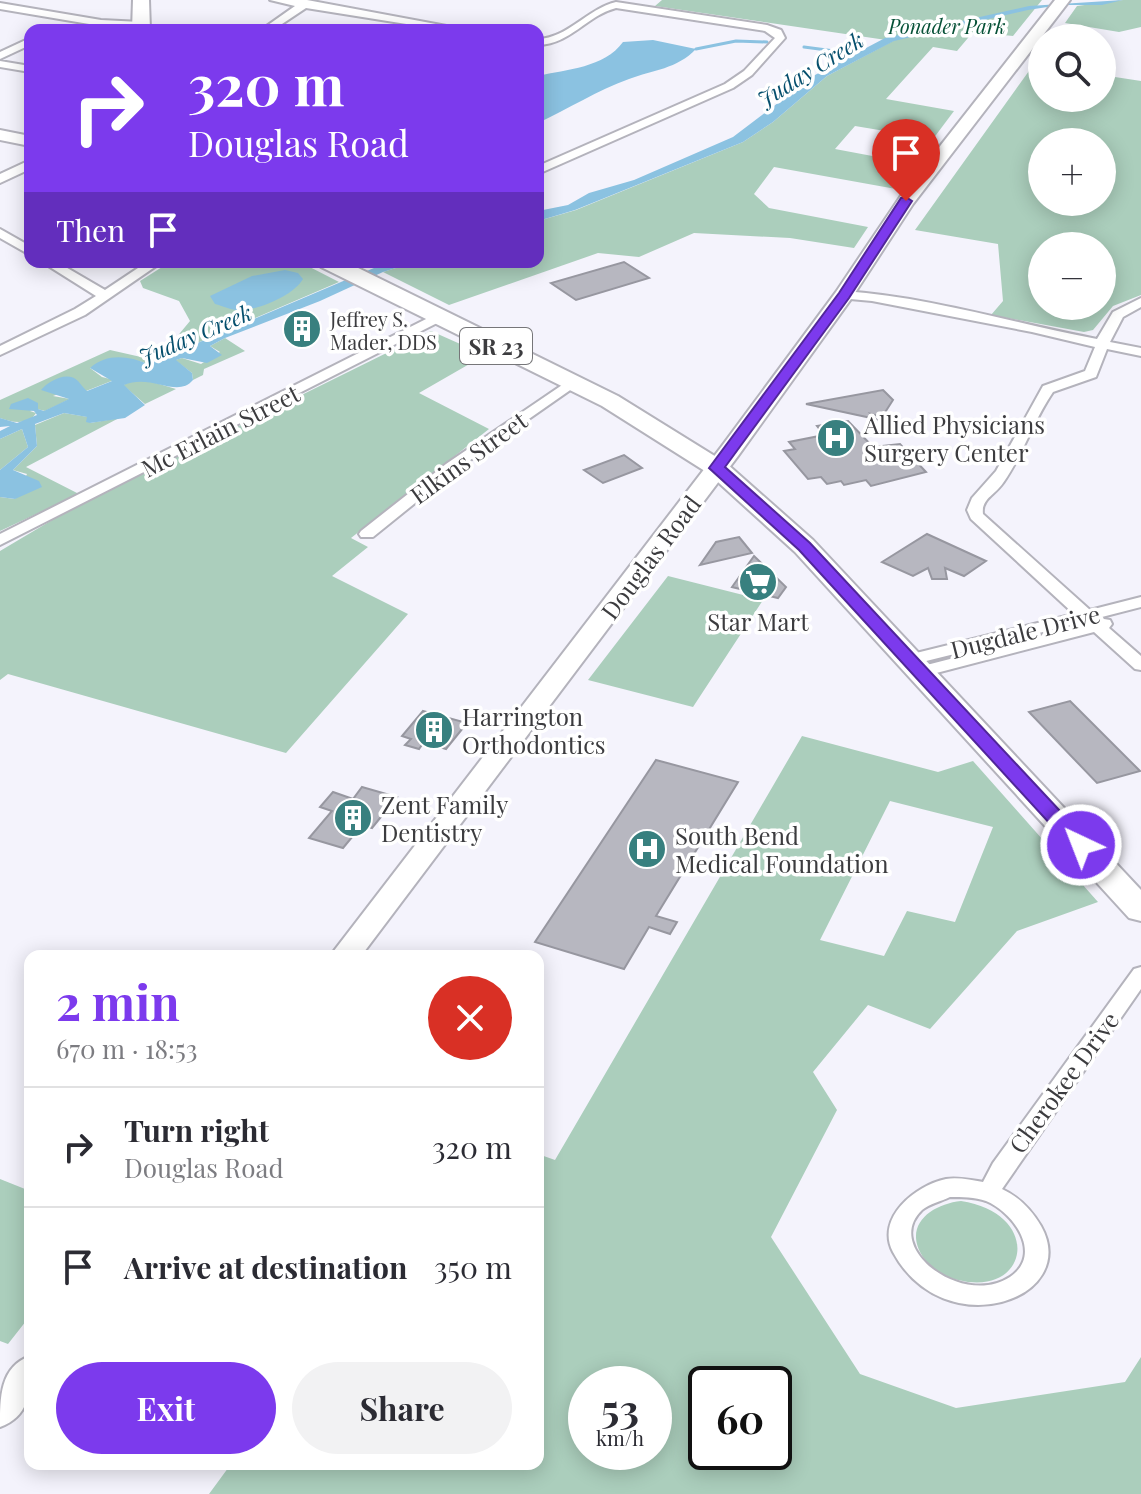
<!DOCTYPE html>
<html lang="en">
<head>
<meta charset="utf-8">
<style>
  :root { --surface:#fff; --page:#f2f2f3; --text:#2b2b33; --muted:#7c7c81; --line:#e1e1e2; --accent:#7c3aed }
  body { margin:0; font-family:"Playfair Display",serif; background:var(--page); color:var(--text); height:100vh; display:flex; flex-direction:column; font-size:30px; white-space:nowrap }
  * { box-sizing:border-box; margin:0 }
  p { font-size:26px; color:var(--muted) }
  .icon { flex:none; width:44px; height:44px; fill:none; stroke:currentColor; stroke-width:2; stroke-linecap:round; stroke-linejoin:round }
  .map { position:relative; flex:1; overflow:hidden }
  .side { position:absolute; left:24px; top:950px; width:520px; height:520px; display:flex; flex-direction:column; background:var(--surface); border-radius:16px; box-shadow:0 4px 20px #0003 }
  .side>* { flex:none }
  .hud { position:absolute; left:24px; top:24px; width:520px; height:244px; border-radius:16px; box-shadow:0 4px 20px #0003; background:#7c3aed; color:#fff; overflow:hidden }
  .fabs { position:absolute; left:1028px; top:24px; display:grid; gap:16px }
  .fabs a { display:grid; place-items:center; width:88px; height:88px; border-radius:50%; background:var(--surface); box-shadow:0 4px 20px #0003; font-size:40px }
  .speed { position:absolute; left:568px; top:1366px; display:flex; gap:16px; font-size:40px; font-weight:700; text-align:center }
  .speed>* { display:grid; place-content:center; width:104px; height:104px; border-radius:50%; background:var(--surface); box-shadow:0 4px 20px #0003; line-height:1 }
  .speed small { font-size:20px; font-weight:400 }
  .speed .limit { border:4px solid #111; border-radius:12px; background:#fff; color:#111 }
  .pin { position:absolute; display:grid; place-items:center; width:68px; height:68px; color:#fff; margin:-82px -34px; border-radius:50% 50% 50% 0; rotate:-45deg; box-shadow:0 0 8px #0007 }
  .pin .icon { rotate:45deg }
  .me { position:absolute; width:88px; margin:-44px; rotate:317deg; stroke-linejoin:round; filter:drop-shadow(0 0 6px #0008) }
  .turn { display:flex; align-items:center; gap:28px; height:168px; padding:0 32px; font-size:36px }
  .turn .icon { width:104px; height:104px; stroke-width:2.5 }
  .turn b { display:block; font-size:56px; line-height:68px }
  .then { display:flex; align-items:center; height:76px; padding:0 32px; background:#0003; gap:16px; font-size:30px }
  .round { display:grid; place-items:center; flex:none; width:84px; height:84px; border-radius:42px; background:var(--page) }
  .headline { display:flex; align-items:center; justify-content:space-between; height:136px; padding:0 32px }
  h1 { font-size:48px; font-weight:700; line-height:60px; color:var(--accent) }
  .cta { display:flex; gap:16px; margin-top:auto; padding:16px 32px }
  .cta a { flex:1; height:92px; border-radius:48px; background:var(--accent); color:#fff; font-size:32px; font-weight:700; line-height:92px; text-align:center }
  .cta a+a { background:var(--page); color:var(--text) }
  ul { padding:0; list-style:none }
  li { display:flex; align-items:center; gap:24px; height:120px; padding:0 32px; border-top:2px solid var(--line) }
  li div { flex:1 }
  li b { display:block; font-size:30px }
  li em { font-style:normal }
  .map>svg:first-child { display:block }
</style>
</head>
<body>
<div class="map">
<svg width="1141" height="1494" viewBox="0 0 1141 1494">
  <rect width="100%" height="100%" fill="#f4f3fc"/>
  <path fill="#abcebc" fill-rule="evenodd" d="M662,0H1042L1013,36L973,32L957,51L933,47L886,99L954,111L933,139L855,126L835,149L915,164L896,189L774,167L754,194L769,208L868,227L854,248L790,238L694,233L639,257L598,253L449,305L383,272L415,262H538V221L576,210L743,142L773,122L827,76L893,41L655,6Z
    M1123,0H1141V27L1119,32L1065,23L1077,6Z
    M1034,64L1042,65V98H1102V75L1141,81V295L1113,306L1093,330L1084,332L991,315L1003,301L998,244L915,230ZM1042,142H1102V202H1042ZM1042,246H1102V306H1042Z
    M170,262H300L339,282L148,364L139,361L90,368L102,377L114,380L86,391L80,386L53,396L70,399L45,411L37,409L38,406L30,411L36,413C29,425 13,423 0,418V400L110,350L141,357L175,339L190,321L179,301L143,288L140,281Z
    M431,331L485,355L419,393L489,429L351,538L368,547L332,576L408,614L286,753L8,674L0,680V551L69,510Z
    M225,338L245,351L204,369L203,375L193,380L192,373L175,360L182,358L201,364L220,352L210,346Z
    M139,378L176,389L145,404L123,385Z
    M64,413L88,417L90,423L119,418L26,467L79,494L0,531V497L15,499L27,474L13,470L37,446L35,425Z
    M22,429L28,447L0,470V439Z
    M668,576L763,600L693,707L588,680Z
    M802,736L938,772L973,761L1098,902L1017,931L930,1029L868,1005L813,1072L837,1110L771,1237L860,1374L956,1408L1125,1382L1141,1357V1494H209L231,1464H538V1154L555,1160ZM890,801L993,827L955,922L907,911L884,956L820,940ZM586,1384H654V1452H586ZM706,1384H774V1452H706Z
    M0,1179L30,1191V1316L8,1344L0,1341Z
    M961,1201C1044,1214 1029,1298 958,1280C944,1277 931,1269 923,1257C902,1225 932,1204 961,1201Z"/>
  <path fill="#8bc2e1" d="M1123,0L1102,5H1060L1028,10L894,41L827,76L773,122L743,142L575,210L538,221V211L568,205L589,193L634,180L733,137L815,75L885,38L1029,6Z
    M653,40L696,49C677,69 653,70 629,79C598,90 568,109 538,123V76C567,69 604,68 623,42Z
    M388,262H415L383,272L320,301L225,338L210,346L222,355L207,363L182,358L176,360L192,373L193,380C177,399 151,373 124,385L145,405L125,418L90,423L86,422L87,417L64,413L35,424L37,446L13,470L39,481L42,487L15,499L0,497V470L28,447L22,429L0,439V431L10,426L0,427V418L17,423L37,415L34,411L9,409L11,404L28,398L38,403V409L44,411L69,399L41,390C48,381 68,370 78,381C81,384 83,388 87,391L112,381L90,368C107,353 128,356 148,364Z
    M285,270L298,273L303,279C294,295 259,310 241,310C233,311 223,306 215,304L210,296L252,276Z"/>
  <g fill="none" stroke-linecap="round" stroke-linejoin="round">
    <path stroke="#8bc2e1" stroke-width="3" d="M804,47L857,54
      M696,49L736,41L767,42"/>
  </g>
  <path fill="#b7b7c0" stroke="#9797a0" stroke-width="2" d="M624,262L649,278L576,300L551,283Z
    M883,390L893,400L882,417L871,414L876,419L806,404Z
    M848,421L873,447L900,444L926,472L871,486L866,480L844,485L841,481L827,484L821,477L808,479L784,451L795,449L789,442L824,435L817,426Z
    M624,455L642,468L603,483L584,470Z
    M927,534L986,561L964,576L945,568L947,579H932L928,568L913,576L882,562Z
    M739,537L752,553L700,565L716,542Z
    M754,556L786,587L778,598L732,587Z
    M1070,701L1140,771L1097,783L1029,712Z
    M423,711L467,723L446,749L424,742L419,749L405,745L411,739L402,736Z
    M656,760L738,782L656,916L677,922L670,934L649,927L624,969L535,942Z
    M362,787L397,797L372,828L362,825L343,848L309,838L332,811L320,807L333,792L353,799Z"/>
  <g fill="none" stroke-linecap="round" stroke-linejoin="round">
    <defs>
      <path id="street" d="M270,0H307L468,30H444L306,8L273,30H261L295,6Z
        M616,2L767,25L781,30L785,38L752,75L733,88L538,174V166L725,84L744,71L775,38L765,31L616,8C586,16 571,44 538,45V39C568,38 587,9 616,2Z
        M0,3L101,20L141,22L146,25L141,28L101,26L0,9Z
        M30,38V45L0,59V52Z
        M0,61L30,66V72L0,67Z
        M30,160V169L0,183V174Z
        M0,229L30,246V255L0,238Z
        M42,262H57L105,290L147,262H162L85,315L0,355V346L75,309L96,296Z
        M844,291C930,297 1013,323 1097,339L1113,312L1141,298V307L1123,317L1110,342L1141,348V356L1107,349L1096,377L1053,392C1033,421 1023,455 1003,483C995,495 981,499 983,514L1090,610L1141,597V607L1098,618L1110,620L1112,624L1109,628L1141,656V670L1135,669L1094,632L921,677L912,672L915,668L1086,624L1083,622L910,665L904,664L901,660L904,656L1074,614L971,519L967,510L972,498L996,471L1043,386L1085,371L1095,347L1032,332L872,301L839,298L837,295Z
        M438,313L445,317L443,320L0,545V534Z
        M571,379L576,380V386L456,470L373,537H361L359,534L361,531L446,464Z
        M1141,967V989L1002,1189C1019,1197 1031,1209 1041,1226C1082,1299 944,1347 893,1252C875,1218 916,1185 946,1179C958,1177 971,1180 983,1182L993,1163L1134,969ZM950,1197C962,1197 975,1197 986,1201C1013,1212 1044,1254 1010,1277C963,1308 882,1248 922,1210C929,1204 942,1201 950,1197Z"/>
      <path id="secondary" d="M1055,0H1070L913,204L851,299L738,456L361,956H330L722,446L836,292L900,197Z
        M0,130L30,136V146L0,140Z
        M30,1356C30,1386 33,1415 0,1427C0,1397 0,1367 30,1356Z"/>
      <path id="primary" d="M133,0H149L150,30H132Z
        M318,262H346L618,396L726,463L813,540L1141,890V921L1129,918L795,552L708,473L602,406L321,267Z"/>
    </defs>
    <use href="#street" stroke="#b4b3bc" stroke-width="4"/>
    <use href="#secondary" stroke="#b4b3bc" stroke-width="4"/>
    <use href="#primary" stroke="#b4b3bc" stroke-width="4"/>
    <use href="#street" fill="#fff" fill-rule="evenodd"/>
    <use href="#secondary" fill="#fff" fill-rule="evenodd"/>
    <use href="#primary" fill="#fff" fill-rule="evenodd"/>
  </g>
  <path fill="#7c3aed" stroke="#51269a" stroke-width="2" d="M906,197L912,201L849,298L725,467L810,543L1088,841L1091,845L1088,850H1074L799,550L709,468L839,293L901,198Z"/>
  <defs>
    <symbol id="building-disc" viewBox="-11 -11 22 22"><circle r="9.5" fill="#38807f" stroke="#fff"/><path d="M-4-6H4V6H1V3H-1V6H-4ZM-2.5-4.3h1.7v1.8h-1.7ZM.8-4.3h1.7v1.8H.8ZM-2.5-1h1.7V.8h-1.7ZM.8-1h1.7V.8H.8Z" fill="#fff"/></symbol>
    <symbol id="hospital-disc" viewBox="-11 -11 22 22"><circle r="9.5" fill="#38807f" stroke="#fff"/><path d="M-5-5h3v3.5h4V-5h3V5h-3V1.5h-4V5h-3Z" fill="#fff"/></symbol>
    <symbol id="supermarket-disc" viewBox="-11 -11 22 22"><circle r="9.5" fill="#38807f" stroke="#fff"/><path d="M-6-5.5h2.5l.6 2H6L4.5 2H-2.5L-4.4-4H-6ZM-1.5 3.2a1.3 1.3 0 1 0 .1 0ZM3 3.2a1.3 1.3 0 1 0 .1 0Z" fill="#fff"/></symbol>
  </defs>
  <g fill-rule="evenodd">
    <use href="#building-disc" x="280" y="307" width="44" height="44"/>
    <use href="#hospital-disc" x="814" y="416" width="44" height="44"/>
    <use href="#supermarket-disc" x="736" y="560" width="44" height="44"/>
    <use href="#building-disc" x="412" y="708" width="44" height="44"/>
    <use href="#building-disc" x="331" y="796" width="44" height="44"/>
    <use href="#hospital-disc" x="625" y="827" width="44" height="44"/>
  </g>
  <g text-anchor="middle" dominant-baseline="central" stroke-width="7" stroke-linejoin="round" paint-order="stroke">
    <g font-size="20" font-style="italic" fill="#065137" stroke="#fff">
      <text x="947" y="25">Ponader Park</text>
    </g>
    <g font-size="20" fill="#3c3c3f" stroke="#fff" text-anchor="start">
      <text x="330" y="318">Jeffrey S.<tspan x="330" dy="23">Mader, DDS</tspan></text>
    </g>
    <g font-size="22" font-style="italic" fill="#054f6d" stroke="#fff">
      <text transform="translate(810 69) rotate(-32)">Juday Creek</text>
      <text transform="translate(195 334) rotate(-23)">Juday Creek</text>
    </g>
    <rect fill="#fff" stroke="#767679" stroke-width="2" x="460" y="328" width="72" height="36" rx="6"/>
    <g font-size="22" font-weight="bold" fill="#3c3c3f">
      <text x="496" y="346">SR 23</text>
    </g>
    <g font-size="24" fill="#3c3c3f" stroke="#fff" text-anchor="start">
      <text x="864" y="424">Allied Physicians<tspan x="864" dy="28">Surgery Center</tspan></text>
      <text x="758" y="621" text-anchor="middle">Star Mart</text>
      <text x="462" y="716">Harrington<tspan x="462" dy="28">Orthodontics</tspan></text>
      <text x="381" y="804">Zent Family<tspan x="381" dy="28">Dentistry</tspan></text>
      <text x="675" y="835">South Bend<tspan x="675" dy="28">Medical Foundation</tspan></text>
    </g>
    <g font-size="24" fill="#3c3c3f" stroke="#fff">
      <text transform="translate(220 430) rotate(-27)">Mc Erlain Street</text>
      <text transform="translate(468 457) rotate(-36)">Elkins Street</text>
      <text transform="translate(650 557) rotate(-53)">Douglas Road</text>
      <text transform="translate(1025 631) rotate(-14)">Dugdale Drive</text>
      <text transform="translate(1063 1082) rotate(-54)">Cherokee Drive</text>
    </g>
  </g>
</svg>
<div class="fabs">
<a><svg class="icon" aria-label="search" viewBox="0 0 24 24"><circle cx="10" cy="10" r="6"/><path d="M15 15l6 6"/></svg></a>
<a>+</a>
<a>−</a>
</div>
<div class="speed"><div>53<small>km/h</small></div><div class="limit">60</div></div>
<div class="pin" style="left:906px;top:201px;background:#d93025"><svg class="icon" aria-label="arrive" viewBox="0 0 24 24"><path d="M6 21V4h12l-3 4 3 4H6"/></svg></div>
<svg class="me" style="left:1081px;top:845px" viewBox="-20 -20 40 40"><circle r="17" fill="#7c3aed" stroke="#fff" stroke-width="3"/><path d="M0-11L8 9 0 5-8 9z" fill="#fff"/></svg>
<div class="hud">
<div class="turn"><svg class="icon" aria-label="right" viewBox="0 0 24 24"><path d="M7 20v-9h11M14 6l5 5-5 5"/></svg><div><b>320 m</b>Douglas Road</div></div>
<div class="then">Then<svg class="icon" aria-label="arrive" viewBox="0 0 24 24"><path d="M6 21V4h12l-3 4 3 4H6"/></svg></div>
</div>
<section class="side">
<div class="headline"><div><h1>2 min</h1><p>670 m · 18:53</p></div><a class="round" style="background:#d93025;color:#fff"><svg class="icon" aria-label="close" viewBox="0 0 24 24"><path d="M6 6l12 12M18 6L6 18"/></svg></a></div>
<ul>
<li><svg class="icon" aria-label="right" viewBox="0 0 24 24"><path d="M7 20v-9h11M14 6l5 5-5 5"/></svg><div><b>Turn right</b><p>Douglas Road</p></div><em>320 m</em></li>
<li><svg class="icon" aria-label="arrive" viewBox="0 0 24 24"><path d="M6 21V4h12l-3 4 3 4H6"/></svg><div><b>Arrive at destination</b></div><em>350 m</em></li>
</ul>
<div class="cta"><a>Exit</a><a>Share</a></div>
</section>
</div>
</body>
</html>
